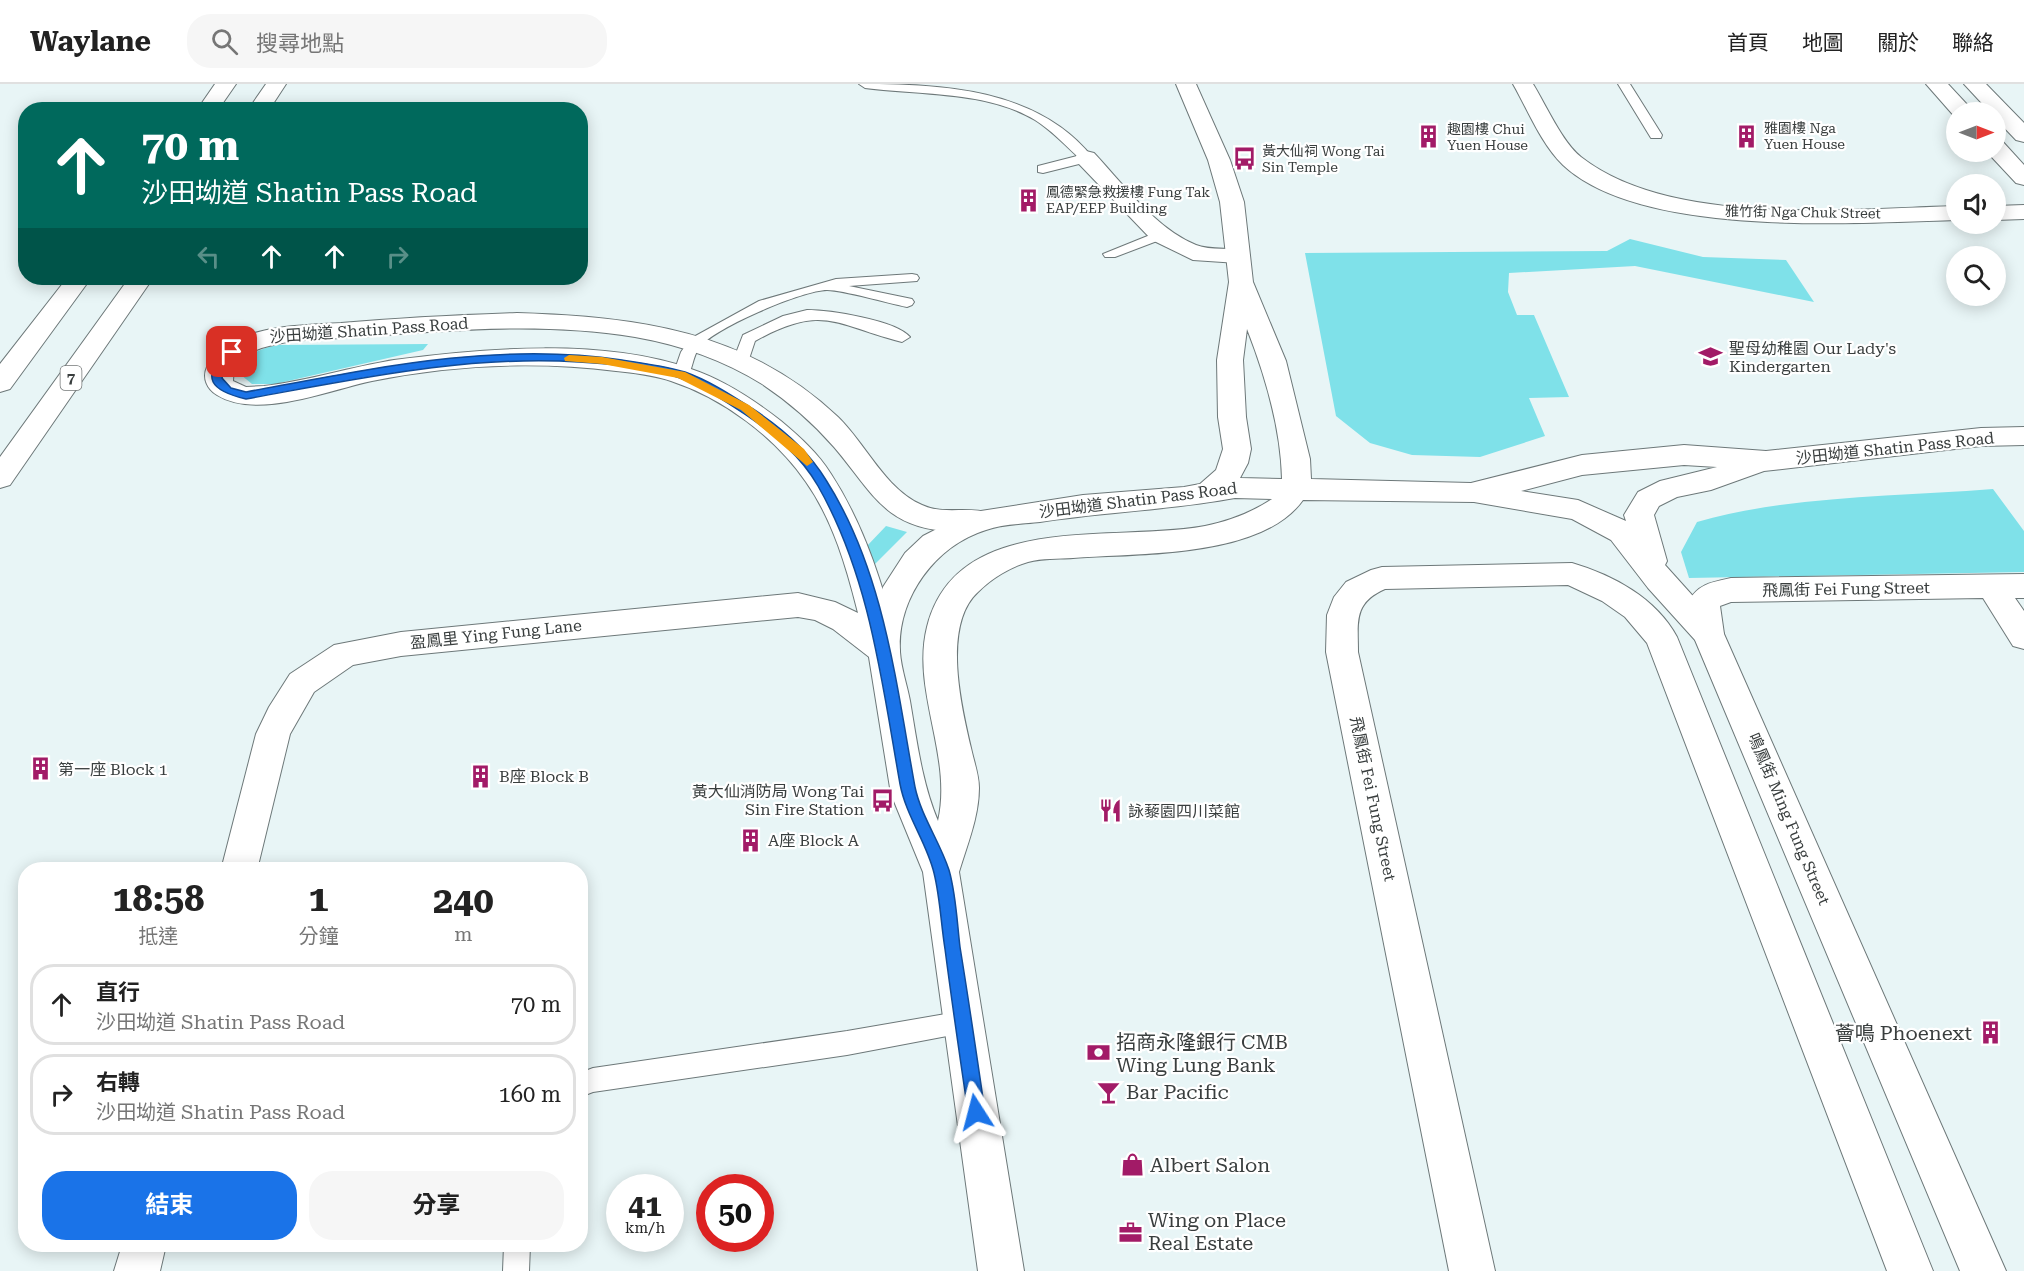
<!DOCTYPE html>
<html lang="zh-TW">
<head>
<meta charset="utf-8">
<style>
  :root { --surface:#fff; --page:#f6f6f6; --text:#222; --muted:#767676; --line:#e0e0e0; --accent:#1a73e8 }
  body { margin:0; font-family:"Roboto Serif","Noto Sans TC",serif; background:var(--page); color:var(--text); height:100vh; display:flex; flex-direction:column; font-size:22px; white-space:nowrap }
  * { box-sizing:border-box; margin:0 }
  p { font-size:20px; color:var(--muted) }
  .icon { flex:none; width:33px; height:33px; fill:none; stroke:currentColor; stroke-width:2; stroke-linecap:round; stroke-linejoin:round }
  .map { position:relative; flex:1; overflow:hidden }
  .drawer { position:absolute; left:18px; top:778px; width:570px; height:390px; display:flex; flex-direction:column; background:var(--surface); border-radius:24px; box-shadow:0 3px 15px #0003 }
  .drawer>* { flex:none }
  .top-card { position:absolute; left:18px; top:18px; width:570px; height:183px; border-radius:24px; box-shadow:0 3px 15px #0003; background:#00695c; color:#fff; overflow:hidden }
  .needle { width:39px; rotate:90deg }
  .controls { position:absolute; left:1946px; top:18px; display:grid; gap:12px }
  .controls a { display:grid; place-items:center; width:60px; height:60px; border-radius:50%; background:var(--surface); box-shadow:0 3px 15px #0003; font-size:30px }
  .speed { position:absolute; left:606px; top:1090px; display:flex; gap:12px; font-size:30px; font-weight:700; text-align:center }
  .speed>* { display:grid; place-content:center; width:78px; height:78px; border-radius:50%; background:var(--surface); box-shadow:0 3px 15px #0003; line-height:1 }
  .speed small { font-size:15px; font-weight:400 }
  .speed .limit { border:9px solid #d22; background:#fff; color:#111 }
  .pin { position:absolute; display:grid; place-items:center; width:51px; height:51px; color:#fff; margin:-26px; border-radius:12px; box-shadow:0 3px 9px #0006 }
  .me { position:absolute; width:66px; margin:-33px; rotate:351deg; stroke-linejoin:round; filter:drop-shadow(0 0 4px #0008) }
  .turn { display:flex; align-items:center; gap:21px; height:126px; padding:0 24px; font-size:27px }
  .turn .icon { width:78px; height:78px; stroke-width:2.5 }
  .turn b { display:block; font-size:42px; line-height:51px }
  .lanes { display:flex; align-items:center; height:57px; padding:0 24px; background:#0003; justify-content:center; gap:30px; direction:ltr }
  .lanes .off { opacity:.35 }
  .eta { display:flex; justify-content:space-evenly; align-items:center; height:102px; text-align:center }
  .eta b { font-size:36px; font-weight:700; line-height:42px }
  .primary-button { display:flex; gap:12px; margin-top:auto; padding:12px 24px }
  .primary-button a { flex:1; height:69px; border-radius:24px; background:var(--accent); color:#fff; font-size:24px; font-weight:700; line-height:69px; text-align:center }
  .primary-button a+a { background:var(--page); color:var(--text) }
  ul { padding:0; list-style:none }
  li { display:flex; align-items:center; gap:18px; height:81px; margin:0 12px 9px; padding:0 12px; border:3px solid var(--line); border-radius:24px }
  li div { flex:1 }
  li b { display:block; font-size:22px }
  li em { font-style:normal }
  header { display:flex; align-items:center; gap:36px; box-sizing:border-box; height:84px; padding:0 30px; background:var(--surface); border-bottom:2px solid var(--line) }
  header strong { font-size:28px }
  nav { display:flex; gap:33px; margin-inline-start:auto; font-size:21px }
  .search { width:420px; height:54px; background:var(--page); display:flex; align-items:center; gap:15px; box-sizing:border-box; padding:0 21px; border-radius:24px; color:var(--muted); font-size:22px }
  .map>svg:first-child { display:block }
</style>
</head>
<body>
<header>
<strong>Waylane</strong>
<div class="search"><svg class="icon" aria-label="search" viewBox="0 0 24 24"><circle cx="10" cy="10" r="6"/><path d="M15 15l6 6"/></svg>搜尋地點</div>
<nav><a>首頁</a><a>地圖</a><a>關於</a><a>聯絡</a></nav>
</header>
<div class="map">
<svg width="2024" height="1187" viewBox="0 0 2024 1187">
  <rect width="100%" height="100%" fill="#e8f5f6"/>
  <path fill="#7fe1e9" d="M1630,155L1703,173L1786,176L1814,218L1635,182L1509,189L1508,208L1517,231H1534L1569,313L1529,314L1545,352L1480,373L1412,371L1370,359L1336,332L1305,169L1607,167Z
    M428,260L423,266L275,300H252L241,291C241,271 261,264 278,261Z
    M1993,405L2024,447V488L1689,494L1681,468L1697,438C1792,411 1895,413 1993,405Z
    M886,442L907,448L874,481L866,463Z"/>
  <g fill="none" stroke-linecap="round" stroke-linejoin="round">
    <defs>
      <path id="lane" d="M859,0C941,0 1038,4 1093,74L1091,77L1043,89L1038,88V82L1077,72C1064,60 1051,46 1035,36C987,7 920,11 865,4Z
        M1618,0H1630L1662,51L1661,54H1651Z
        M1160,147L1167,151L1165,154L1115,173H1105L1103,170Z
        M912,190L917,191L919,194L917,197L849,202L912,215L914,218L912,221L907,223C887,219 843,206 827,206C803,206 711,245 698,265C693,274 692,285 687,295H675L673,291L681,268L690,255L759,217L836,195Z
        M807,226C829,226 896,236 910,253L902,258C835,241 824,219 755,257L747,281H735L733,277L743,251L783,232Z
        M963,927L971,930L975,938L971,946L963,949L847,971L593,1008L580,1013V989L593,984L847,947Z
        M504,1161H530L529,1187H503Z"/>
      <path id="street" d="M1086,67L1094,69C1124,101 1155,144 1196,161C1211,167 1231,163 1247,167L1250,172L1247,177L1238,179L1193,176L1152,156L1078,79L1075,74L1078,69Z
        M517,229C638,233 746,246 838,333C866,360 885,405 922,421C943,431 968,422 990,429L994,436L990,443C976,447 963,447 949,447C884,444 871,406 834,363C813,339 789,318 762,300C724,276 680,261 635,253C544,238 450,246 359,253C330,255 297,254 269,262C256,265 242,271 234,282L233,297L246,303L264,302C308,297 350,283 394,276C484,264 604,254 691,285C724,296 754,316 781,337C800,353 818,369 831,390C866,444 884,505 900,567L895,576L884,580L873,576L833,545L815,536L798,533L401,572L353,581L314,608L290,650L257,786H221L256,650L269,623L290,590L334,561L401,548L798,509L835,518L858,529C847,485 833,436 806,398C775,353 723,314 671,297C654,291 634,289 616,287C536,277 451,281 372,297C329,306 257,336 217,311C207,305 202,294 207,283C212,268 226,259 240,254C272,241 307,241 341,239C399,234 458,231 517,229Z
        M1572,479C1613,491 1656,514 1677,553L1933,1187H1887L1647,559L1625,533L1602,517L1568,501L1385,505C1353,519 1358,538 1358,568L1495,1187H1449L1326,568L1327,531L1334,513L1346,498L1371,486L1382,483Z
        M2024,490V514H2015L2024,527V565L2013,562L1983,514L1731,518L1720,522L1724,550L1719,559L1708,562L1697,559L1692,550L1688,518C1698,500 1712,498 1731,494Z
        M122,1161H166L160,1187H114Z"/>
      <path id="secondary" d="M1176,0H1196L1230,76L1244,118L1253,198L1286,277L1310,375L1311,395L1471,399L1582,371L1684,361L1766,367L1981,344L2024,343V361L1981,362L1764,387L1711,406L1677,413L1659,422L1654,431L1667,477L1665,481L1719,541L1724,550L2006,1187H1960L1695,556L1648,504L1611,456L1572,435L1474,418L1303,416C1262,474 1139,469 1073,474C1059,475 1042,474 1028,478C1010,483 991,495 978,508C942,541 961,622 971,664C974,678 979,691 979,704C979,733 967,761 959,788L1024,1187H978L923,788L891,710L868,567L871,539L883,503L905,469L923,452L968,429L1083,411L1184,403L1200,400L1216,386L1223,365L1218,333L1217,276L1229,198L1220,118L1208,76ZM1247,245C1265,291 1281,345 1282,395L1240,394L1248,379L1251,365L1246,333L1243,276ZM1684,381L1717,383L1660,397L1638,408L1624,431L1626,437L1578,416L1521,407L1582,391ZM1235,414L1272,415C1251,429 1229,437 1205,442C1116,459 956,425 927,543C911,607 953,672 938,737C922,699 917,658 910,617C907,601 901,584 900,568C897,514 935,462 986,446C1002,440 1023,440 1040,438C1105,428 1170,426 1235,414Z
        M1513,0H1533C1546,21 1562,58 1581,73C1670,143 1848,125 1956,122V136C1854,139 1641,154 1563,81C1541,60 1528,26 1513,0Z
        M1926,0H1948L1974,28H1956L1955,33Z
        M1964,0H1986L2024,39V58L2016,56L1995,34V28H1990Z
        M1995,56L2003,58L2024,81V101L2016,99L1987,68H1995Z
        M2024,121V135L1995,136V122Z"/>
      <path id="highway" d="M215,0H236L218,26H197Z
        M266,0H286L269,26H248Z
        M67,194H91L10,305L0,308V280Z
        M129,194H153L10,401L0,404V373Z"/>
    </defs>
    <use href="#lane" stroke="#6d7879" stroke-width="2"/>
    <use href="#street" stroke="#6d7879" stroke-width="2"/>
    <use href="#secondary" stroke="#6d7879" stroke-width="2"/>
    <use href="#highway" stroke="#6d7879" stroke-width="2"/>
    <use href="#lane" fill="#fff" fill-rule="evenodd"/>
    <use href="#street" fill="#fff" fill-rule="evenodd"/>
    <use href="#secondary" fill="#fff" fill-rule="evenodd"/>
    <use href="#highway" fill="#fff" fill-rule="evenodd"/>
  </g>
  <path fill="#1a73e8" stroke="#114b97" stroke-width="1.5" d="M229,266L238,268L227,279L222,294L231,304L246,308C370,285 495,257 622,276C643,279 665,282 685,288C710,297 731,311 753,325C782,344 808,366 826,396C884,487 896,599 915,703C921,732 940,758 949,786C956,810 957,838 960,863C969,918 977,973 985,1028L982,1034L976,1037L970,1034L968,1028C960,974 952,919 945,865C941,840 940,813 934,789C927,759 906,732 900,700C882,599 870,493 818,402C801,372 774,350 746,331C725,317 704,303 680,294C649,283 612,280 579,278C466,271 357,295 246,315C212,307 198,294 229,266Z"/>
  <path fill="#f59e0b" d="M569,271L602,273L685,288L749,321L804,365L813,378L807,382L741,326L678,294L602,280L565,277L564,274Z"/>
  <defs>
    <symbol id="building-bare" viewBox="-9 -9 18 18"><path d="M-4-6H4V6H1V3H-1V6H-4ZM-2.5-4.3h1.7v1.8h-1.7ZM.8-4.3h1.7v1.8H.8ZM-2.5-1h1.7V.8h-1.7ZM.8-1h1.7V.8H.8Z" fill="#a21b67" stroke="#fff" stroke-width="2.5" paint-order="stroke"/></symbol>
    <symbol id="bus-bare" viewBox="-9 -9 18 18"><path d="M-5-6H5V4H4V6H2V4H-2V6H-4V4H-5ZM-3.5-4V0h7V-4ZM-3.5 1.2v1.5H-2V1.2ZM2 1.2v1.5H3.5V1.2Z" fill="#a21b67" stroke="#fff" stroke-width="2.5" paint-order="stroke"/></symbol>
    <symbol id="school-bare" viewBox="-9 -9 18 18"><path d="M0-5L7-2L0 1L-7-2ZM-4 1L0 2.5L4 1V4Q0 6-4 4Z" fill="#a21b67" stroke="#fff" stroke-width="2.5" paint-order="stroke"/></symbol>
    <symbol id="restaurant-bare" viewBox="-9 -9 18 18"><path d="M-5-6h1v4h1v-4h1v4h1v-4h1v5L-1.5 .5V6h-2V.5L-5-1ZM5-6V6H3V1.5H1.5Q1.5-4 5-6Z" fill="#a21b67" stroke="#fff" stroke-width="2.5" paint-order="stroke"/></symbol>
    <symbol id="bank-bare" viewBox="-9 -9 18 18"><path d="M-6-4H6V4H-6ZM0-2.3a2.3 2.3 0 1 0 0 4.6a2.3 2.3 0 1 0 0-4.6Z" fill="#a21b67" stroke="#fff" stroke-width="2.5" paint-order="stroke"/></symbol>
    <symbol id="bar-bare" viewBox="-9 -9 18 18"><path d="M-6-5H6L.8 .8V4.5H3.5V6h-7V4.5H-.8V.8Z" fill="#a21b67" stroke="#fff" stroke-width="2.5" paint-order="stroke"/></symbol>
    <symbol id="shop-bare" viewBox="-9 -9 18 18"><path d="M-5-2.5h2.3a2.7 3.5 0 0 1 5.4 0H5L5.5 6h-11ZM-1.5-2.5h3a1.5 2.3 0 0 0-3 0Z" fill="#a21b67" stroke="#fff" stroke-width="2.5" paint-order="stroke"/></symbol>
    <symbol id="office-bare" viewBox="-9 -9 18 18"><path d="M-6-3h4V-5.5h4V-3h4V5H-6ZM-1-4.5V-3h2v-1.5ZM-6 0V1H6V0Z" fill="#a21b67" stroke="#fff" stroke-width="2.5" paint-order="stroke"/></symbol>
  </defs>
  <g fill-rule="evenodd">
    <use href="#building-bare" x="1730" y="36" width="33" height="33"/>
    <use href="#building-bare" x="1412" y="36" width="33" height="33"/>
    <use href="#bus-bare" x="1228" y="58" width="33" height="33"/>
    <use href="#building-bare" x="1012" y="100" width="33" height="33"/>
    <use href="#school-bare" x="1694" y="256" width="33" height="33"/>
    <use href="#building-bare" x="24" y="668" width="33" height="33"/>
    <use href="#building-bare" x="464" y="676" width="33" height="33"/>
    <use href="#bus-bare" x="866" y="700" width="33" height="33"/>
    <use href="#restaurant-bare" x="1094" y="710" width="33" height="33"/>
    <use href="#building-bare" x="734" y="740" width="33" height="33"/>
    <use href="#building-bare" x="1974" y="932" width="33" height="33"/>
    <use href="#bank-bare" x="1082" y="952" width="33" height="33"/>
    <use href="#bar-bare" x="1092" y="992" width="33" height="33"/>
    <use href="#shop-bare" x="1116" y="1064" width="33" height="33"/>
    <use href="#office-bare" x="1114" y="1132" width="33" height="33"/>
  </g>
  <g text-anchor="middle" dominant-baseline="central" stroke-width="4.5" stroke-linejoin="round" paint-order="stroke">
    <g font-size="14" fill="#393e3e" stroke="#fff" text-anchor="start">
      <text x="1764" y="44">雅園樓 Nga<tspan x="1764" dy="16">Yuen House</tspan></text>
      <text x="1447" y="45">趣園樓 Chui<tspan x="1447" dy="16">Yuen House</tspan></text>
      <text x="1262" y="67">黃大仙祠 Wong Tai<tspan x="1262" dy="16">Sin Temple</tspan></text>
      <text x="1046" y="108">鳳德緊急救援樓 Fung Tak<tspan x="1046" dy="16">EAP/EEP Building</tspan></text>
    </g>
    <g font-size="14" fill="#393e3e" stroke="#fff">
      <text transform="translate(1803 128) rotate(1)">雅竹街 Nga Chuk Street</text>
    </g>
    <rect fill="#fff" stroke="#747878" stroke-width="1.5" x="60.5" y="282" width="21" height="24" rx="4.5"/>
    <g font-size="15" font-weight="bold" fill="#393e3e">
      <text x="71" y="294">7</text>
    </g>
    <g font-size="16" fill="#393e3e" stroke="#fff">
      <text transform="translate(369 246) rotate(-4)">沙田坳道 Shatin Pass Road</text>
      <text transform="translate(1895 364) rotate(-6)">沙田坳道 Shatin Pass Road</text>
      <text transform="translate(1138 416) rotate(-7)">沙田坳道 Shatin Pass Road</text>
      <text transform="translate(1846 505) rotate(-1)">飛鳳街 Fei Fung Street</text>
      <text transform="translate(496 550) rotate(-6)">盈鳳里 Ying Fung Lane</text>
      <text transform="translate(1373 715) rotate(78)">飛鳳街 Fei Fung Street</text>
      <text transform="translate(1789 735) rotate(67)">鳴鳳街 Ming Fung Street</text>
    </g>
    <g font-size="16" fill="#393e3e" stroke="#fff" text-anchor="start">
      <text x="1729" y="264">聖母幼稚園 Our Lady's<tspan x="1729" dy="18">Kindergarten</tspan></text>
      <text x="58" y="685">第一座 Block 1</text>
      <text x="499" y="692">B座 Block B</text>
      <text x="864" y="707" text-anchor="end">黃大仙消防局 Wong Tai<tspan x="864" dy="18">Sin Fire Station</tspan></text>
      <text x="1128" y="727">詠藜園四川菜館</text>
      <text x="768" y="756">A座 Block A</text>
    </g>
    <g font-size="20" fill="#393e3e" stroke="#fff" text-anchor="start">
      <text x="1972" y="949" text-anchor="end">薈鳴 Phoenext</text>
      <text x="1116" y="958">招商永隆銀行 CMB<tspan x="1116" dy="23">Wing Lung Bank</tspan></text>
      <text x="1126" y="1008">Bar Pacific</text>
      <text x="1150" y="1081">Albert Salon</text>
      <text x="1148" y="1136">Wing on Place<tspan x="1148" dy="23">Real Estate</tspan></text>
    </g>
  </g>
</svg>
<div class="controls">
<a><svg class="needle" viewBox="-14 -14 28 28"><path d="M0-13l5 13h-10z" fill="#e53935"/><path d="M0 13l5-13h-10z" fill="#767676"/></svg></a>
<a><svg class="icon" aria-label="sound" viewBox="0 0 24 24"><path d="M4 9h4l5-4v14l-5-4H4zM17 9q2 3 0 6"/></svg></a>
<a><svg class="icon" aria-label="search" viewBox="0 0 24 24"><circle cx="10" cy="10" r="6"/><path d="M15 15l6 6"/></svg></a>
</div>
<div class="speed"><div>41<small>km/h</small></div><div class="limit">50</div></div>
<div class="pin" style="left:232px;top:268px;background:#d93025"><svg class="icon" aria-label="arrive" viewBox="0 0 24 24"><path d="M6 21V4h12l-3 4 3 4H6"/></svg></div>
<svg class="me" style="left:976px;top:1028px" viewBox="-20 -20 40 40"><path d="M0-17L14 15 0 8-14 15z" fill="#1a73e8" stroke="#fff" stroke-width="4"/></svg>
<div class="top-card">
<div class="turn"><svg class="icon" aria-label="ahead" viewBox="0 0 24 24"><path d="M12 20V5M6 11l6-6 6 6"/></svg><div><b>70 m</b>沙田坳道 Shatin Pass Road</div></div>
<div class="lanes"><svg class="icon off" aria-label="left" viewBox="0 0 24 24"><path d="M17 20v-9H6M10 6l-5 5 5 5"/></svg><svg class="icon" aria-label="ahead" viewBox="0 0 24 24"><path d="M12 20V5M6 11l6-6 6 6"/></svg><svg class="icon" aria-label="ahead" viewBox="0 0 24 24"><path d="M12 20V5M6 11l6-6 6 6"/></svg><svg class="icon off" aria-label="right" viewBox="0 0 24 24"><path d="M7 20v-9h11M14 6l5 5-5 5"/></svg></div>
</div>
<section class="drawer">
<div class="eta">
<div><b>18:58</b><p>抵達</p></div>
<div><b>1</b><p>分鐘</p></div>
<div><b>240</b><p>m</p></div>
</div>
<ul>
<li><svg class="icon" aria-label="ahead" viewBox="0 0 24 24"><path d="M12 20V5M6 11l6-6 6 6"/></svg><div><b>直行</b><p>沙田坳道 Shatin Pass Road</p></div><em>70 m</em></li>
<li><svg class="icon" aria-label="right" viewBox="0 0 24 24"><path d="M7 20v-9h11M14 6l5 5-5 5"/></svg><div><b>右轉</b><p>沙田坳道 Shatin Pass Road</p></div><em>160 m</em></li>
</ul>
<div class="primary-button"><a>結束</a><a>分享</a></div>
</section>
</div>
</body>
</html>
